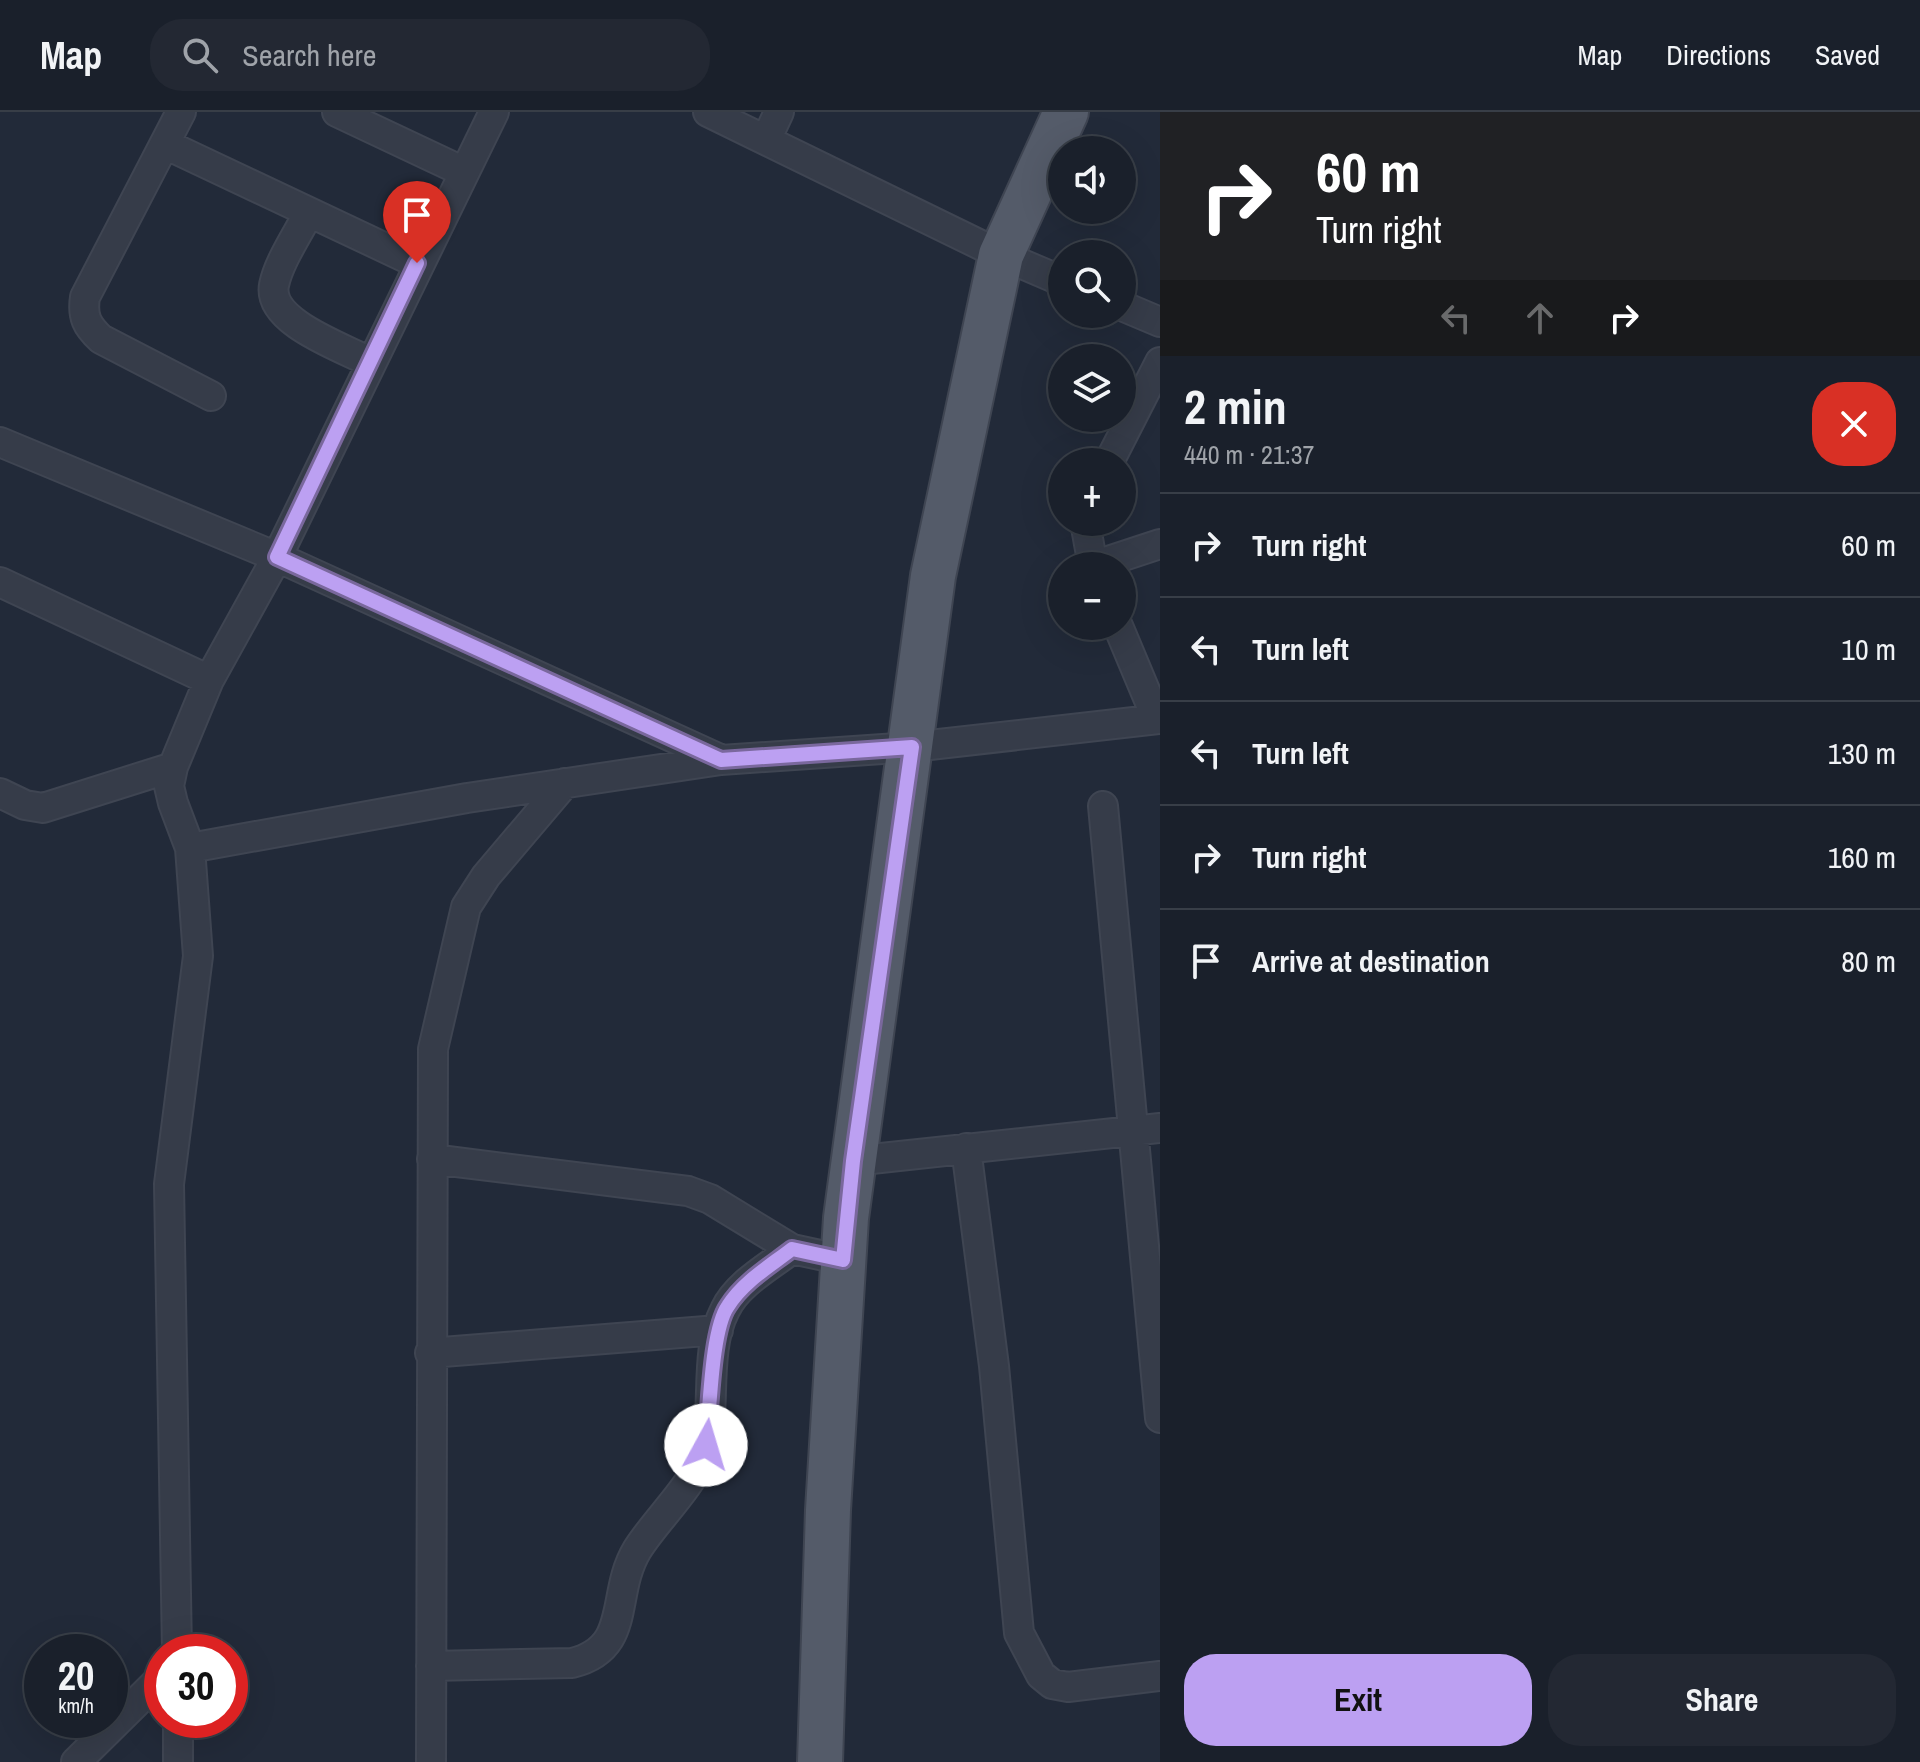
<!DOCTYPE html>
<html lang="en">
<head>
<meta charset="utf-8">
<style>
  :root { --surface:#1a202b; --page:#232833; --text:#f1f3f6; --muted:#9fa3a9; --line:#383e47; --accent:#bca0f2 }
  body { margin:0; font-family:"Archivo Narrow",sans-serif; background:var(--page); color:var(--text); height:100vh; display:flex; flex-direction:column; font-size:30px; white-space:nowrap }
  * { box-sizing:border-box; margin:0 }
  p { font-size:26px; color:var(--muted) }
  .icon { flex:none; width:44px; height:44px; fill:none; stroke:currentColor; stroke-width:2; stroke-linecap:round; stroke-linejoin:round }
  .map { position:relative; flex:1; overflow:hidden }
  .sheet { display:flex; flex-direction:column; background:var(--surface); width:760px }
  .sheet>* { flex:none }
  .hud { background:#202124; color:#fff; overflow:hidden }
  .tools { position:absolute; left:1048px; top:24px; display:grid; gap:16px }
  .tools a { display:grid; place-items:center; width:88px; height:88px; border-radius:50%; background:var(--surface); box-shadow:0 8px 32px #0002,0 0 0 2px var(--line); font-size:40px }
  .speed { position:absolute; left:24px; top:1522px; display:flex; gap:16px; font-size:40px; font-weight:700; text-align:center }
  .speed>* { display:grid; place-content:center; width:104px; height:104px; border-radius:50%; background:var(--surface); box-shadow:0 8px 32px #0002,0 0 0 2px var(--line); line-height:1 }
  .speed small { font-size:20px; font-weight:400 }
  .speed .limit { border:12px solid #d22; background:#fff; color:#111 }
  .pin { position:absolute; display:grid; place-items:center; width:68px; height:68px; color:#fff; margin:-82px -34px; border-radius:50% 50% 50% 0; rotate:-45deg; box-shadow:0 0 8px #0007 }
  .pin .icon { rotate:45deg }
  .me { position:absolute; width:88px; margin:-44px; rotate:6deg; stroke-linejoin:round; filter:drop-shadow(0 0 6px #0008) }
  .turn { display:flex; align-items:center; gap:28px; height:168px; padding:0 24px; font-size:36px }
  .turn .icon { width:104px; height:104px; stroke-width:2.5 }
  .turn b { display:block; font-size:56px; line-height:68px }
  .lanes { display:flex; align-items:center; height:76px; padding:0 24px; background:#0003; justify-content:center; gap:40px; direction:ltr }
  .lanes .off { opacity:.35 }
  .round { display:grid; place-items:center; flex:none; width:84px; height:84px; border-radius:32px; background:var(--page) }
  .headline { display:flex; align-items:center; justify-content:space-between; height:136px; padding:0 24px }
  h1 { font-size:48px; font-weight:700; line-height:60px }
  .button { display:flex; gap:16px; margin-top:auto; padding:16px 24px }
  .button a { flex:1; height:92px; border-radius:32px; background:var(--accent); color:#111; font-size:32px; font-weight:700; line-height:92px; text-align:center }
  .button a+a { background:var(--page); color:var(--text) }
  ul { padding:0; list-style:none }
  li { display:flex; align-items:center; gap:24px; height:104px; padding:0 24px; border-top:2px solid var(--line) }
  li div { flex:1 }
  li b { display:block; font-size:30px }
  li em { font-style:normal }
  header { display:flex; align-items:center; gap:48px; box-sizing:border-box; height:112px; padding:0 40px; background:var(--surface); border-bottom:2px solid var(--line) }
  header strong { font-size:38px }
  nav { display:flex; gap:44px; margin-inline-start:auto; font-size:28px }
  .search { width:560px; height:72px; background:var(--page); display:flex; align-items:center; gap:20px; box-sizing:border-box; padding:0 28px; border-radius:32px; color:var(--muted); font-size:30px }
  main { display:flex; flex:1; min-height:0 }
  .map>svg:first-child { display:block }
</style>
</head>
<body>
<header>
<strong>Map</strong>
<div class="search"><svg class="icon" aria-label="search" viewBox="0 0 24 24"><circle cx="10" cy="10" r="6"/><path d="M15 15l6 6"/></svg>Search here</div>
<nav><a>Map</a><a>Directions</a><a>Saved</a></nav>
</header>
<main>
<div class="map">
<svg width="1160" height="1650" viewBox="0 0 1160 1650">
  <rect width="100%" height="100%" fill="#222a39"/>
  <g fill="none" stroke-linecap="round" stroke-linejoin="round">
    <defs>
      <path id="street" d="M181,0L85,185C82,205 87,214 101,227L211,284
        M337,0L462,59
        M708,0L1001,143L1062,169
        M766,28L779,0
        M165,32L417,151
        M309,100C298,122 279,149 274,173C267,210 342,235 370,250
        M1122,194L1160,210
        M0,330L277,445L720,647
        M1109,350L1160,250
        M1085,410L1093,454
        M1093,454L1160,432
        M0,470L209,568
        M1118,514L1157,607
        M0,681L25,693L43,696L173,655
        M1103,694L1160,1306
        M190,736L467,686L721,648L912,635L1160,607
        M966,1036L994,1254L1019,1521L1041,1563L1052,1572L1068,1575L1160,1564
        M432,1047L688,1079L710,1087L792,1137L843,1148
        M853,1049L1160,1016
        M430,1241L718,1218
        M177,1540L169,1072L198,844L190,736L173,691L169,674L173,655L209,568L277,445L494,0
        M431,1554L572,1551C633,1536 610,1483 637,1438C658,1404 698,1371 707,1331C715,1289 705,1237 725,1198C737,1172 770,1154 792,1137
        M178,1608V1650
        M76,1650L162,1565
        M431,1650L433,937L466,795L486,764L565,671"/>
      <path id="primary" d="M820,1650L828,1398L846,1106L933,464L1001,143L1066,0"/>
    </defs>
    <use href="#street" stroke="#3f4552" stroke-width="32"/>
    <use href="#primary" stroke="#3f4552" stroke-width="48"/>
    <use href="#street" stroke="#363c49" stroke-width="28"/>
    <use href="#primary" stroke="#545b69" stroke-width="44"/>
  </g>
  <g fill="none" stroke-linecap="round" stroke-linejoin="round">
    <defs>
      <path id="route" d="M417,151L277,445L721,648L912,635L853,1049L843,1148L792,1137C770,1154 743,1170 728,1194C711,1218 710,1300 706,1333"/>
    </defs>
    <use href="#route" stroke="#7a689d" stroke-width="20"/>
    <use href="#route" stroke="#bca0f2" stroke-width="14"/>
  </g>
</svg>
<div class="tools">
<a><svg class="icon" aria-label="sound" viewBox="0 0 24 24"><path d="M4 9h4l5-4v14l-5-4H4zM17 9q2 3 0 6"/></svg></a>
<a><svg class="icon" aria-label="search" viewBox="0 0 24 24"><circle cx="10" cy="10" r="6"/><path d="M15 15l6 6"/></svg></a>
<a><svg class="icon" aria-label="layers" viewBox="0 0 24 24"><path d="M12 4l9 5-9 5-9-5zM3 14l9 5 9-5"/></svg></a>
<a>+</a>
<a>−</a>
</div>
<div class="speed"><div>20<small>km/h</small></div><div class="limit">30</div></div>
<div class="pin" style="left:417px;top:151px;background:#d93025"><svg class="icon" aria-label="arrive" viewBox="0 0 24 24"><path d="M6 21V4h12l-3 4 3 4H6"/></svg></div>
<svg class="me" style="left:706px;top:1333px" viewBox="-20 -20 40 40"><circle r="19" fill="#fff"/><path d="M0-13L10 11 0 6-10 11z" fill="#bca0f2"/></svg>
</div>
<section class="sheet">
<div class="hud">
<div class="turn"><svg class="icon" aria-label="right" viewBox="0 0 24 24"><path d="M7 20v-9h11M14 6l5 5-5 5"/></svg><div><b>60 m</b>Turn right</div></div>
<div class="lanes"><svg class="icon off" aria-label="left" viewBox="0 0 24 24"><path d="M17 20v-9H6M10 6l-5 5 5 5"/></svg><svg class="icon off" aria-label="ahead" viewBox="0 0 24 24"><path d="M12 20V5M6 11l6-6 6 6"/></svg><svg class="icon" aria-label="right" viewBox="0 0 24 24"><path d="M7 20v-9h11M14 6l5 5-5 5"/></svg></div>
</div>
<div class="headline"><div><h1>2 min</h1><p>440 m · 21:37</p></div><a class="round" style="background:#d93025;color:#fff"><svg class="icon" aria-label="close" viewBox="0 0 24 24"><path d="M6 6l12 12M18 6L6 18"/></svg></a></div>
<ul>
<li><svg class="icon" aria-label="right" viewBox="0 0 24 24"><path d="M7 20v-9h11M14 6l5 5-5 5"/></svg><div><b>Turn right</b></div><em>60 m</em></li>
<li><svg class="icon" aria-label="left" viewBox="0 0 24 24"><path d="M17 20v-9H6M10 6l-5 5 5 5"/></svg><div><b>Turn left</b></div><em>10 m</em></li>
<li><svg class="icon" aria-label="left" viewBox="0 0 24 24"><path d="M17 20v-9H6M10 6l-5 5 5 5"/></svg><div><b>Turn left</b></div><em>130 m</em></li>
<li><svg class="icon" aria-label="right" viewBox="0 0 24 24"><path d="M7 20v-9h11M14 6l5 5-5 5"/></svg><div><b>Turn right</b></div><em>160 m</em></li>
<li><svg class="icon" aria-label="arrive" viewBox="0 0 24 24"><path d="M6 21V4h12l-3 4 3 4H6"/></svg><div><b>Arrive at destination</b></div><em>80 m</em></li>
</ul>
<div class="button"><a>Exit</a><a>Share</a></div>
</section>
</main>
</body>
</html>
